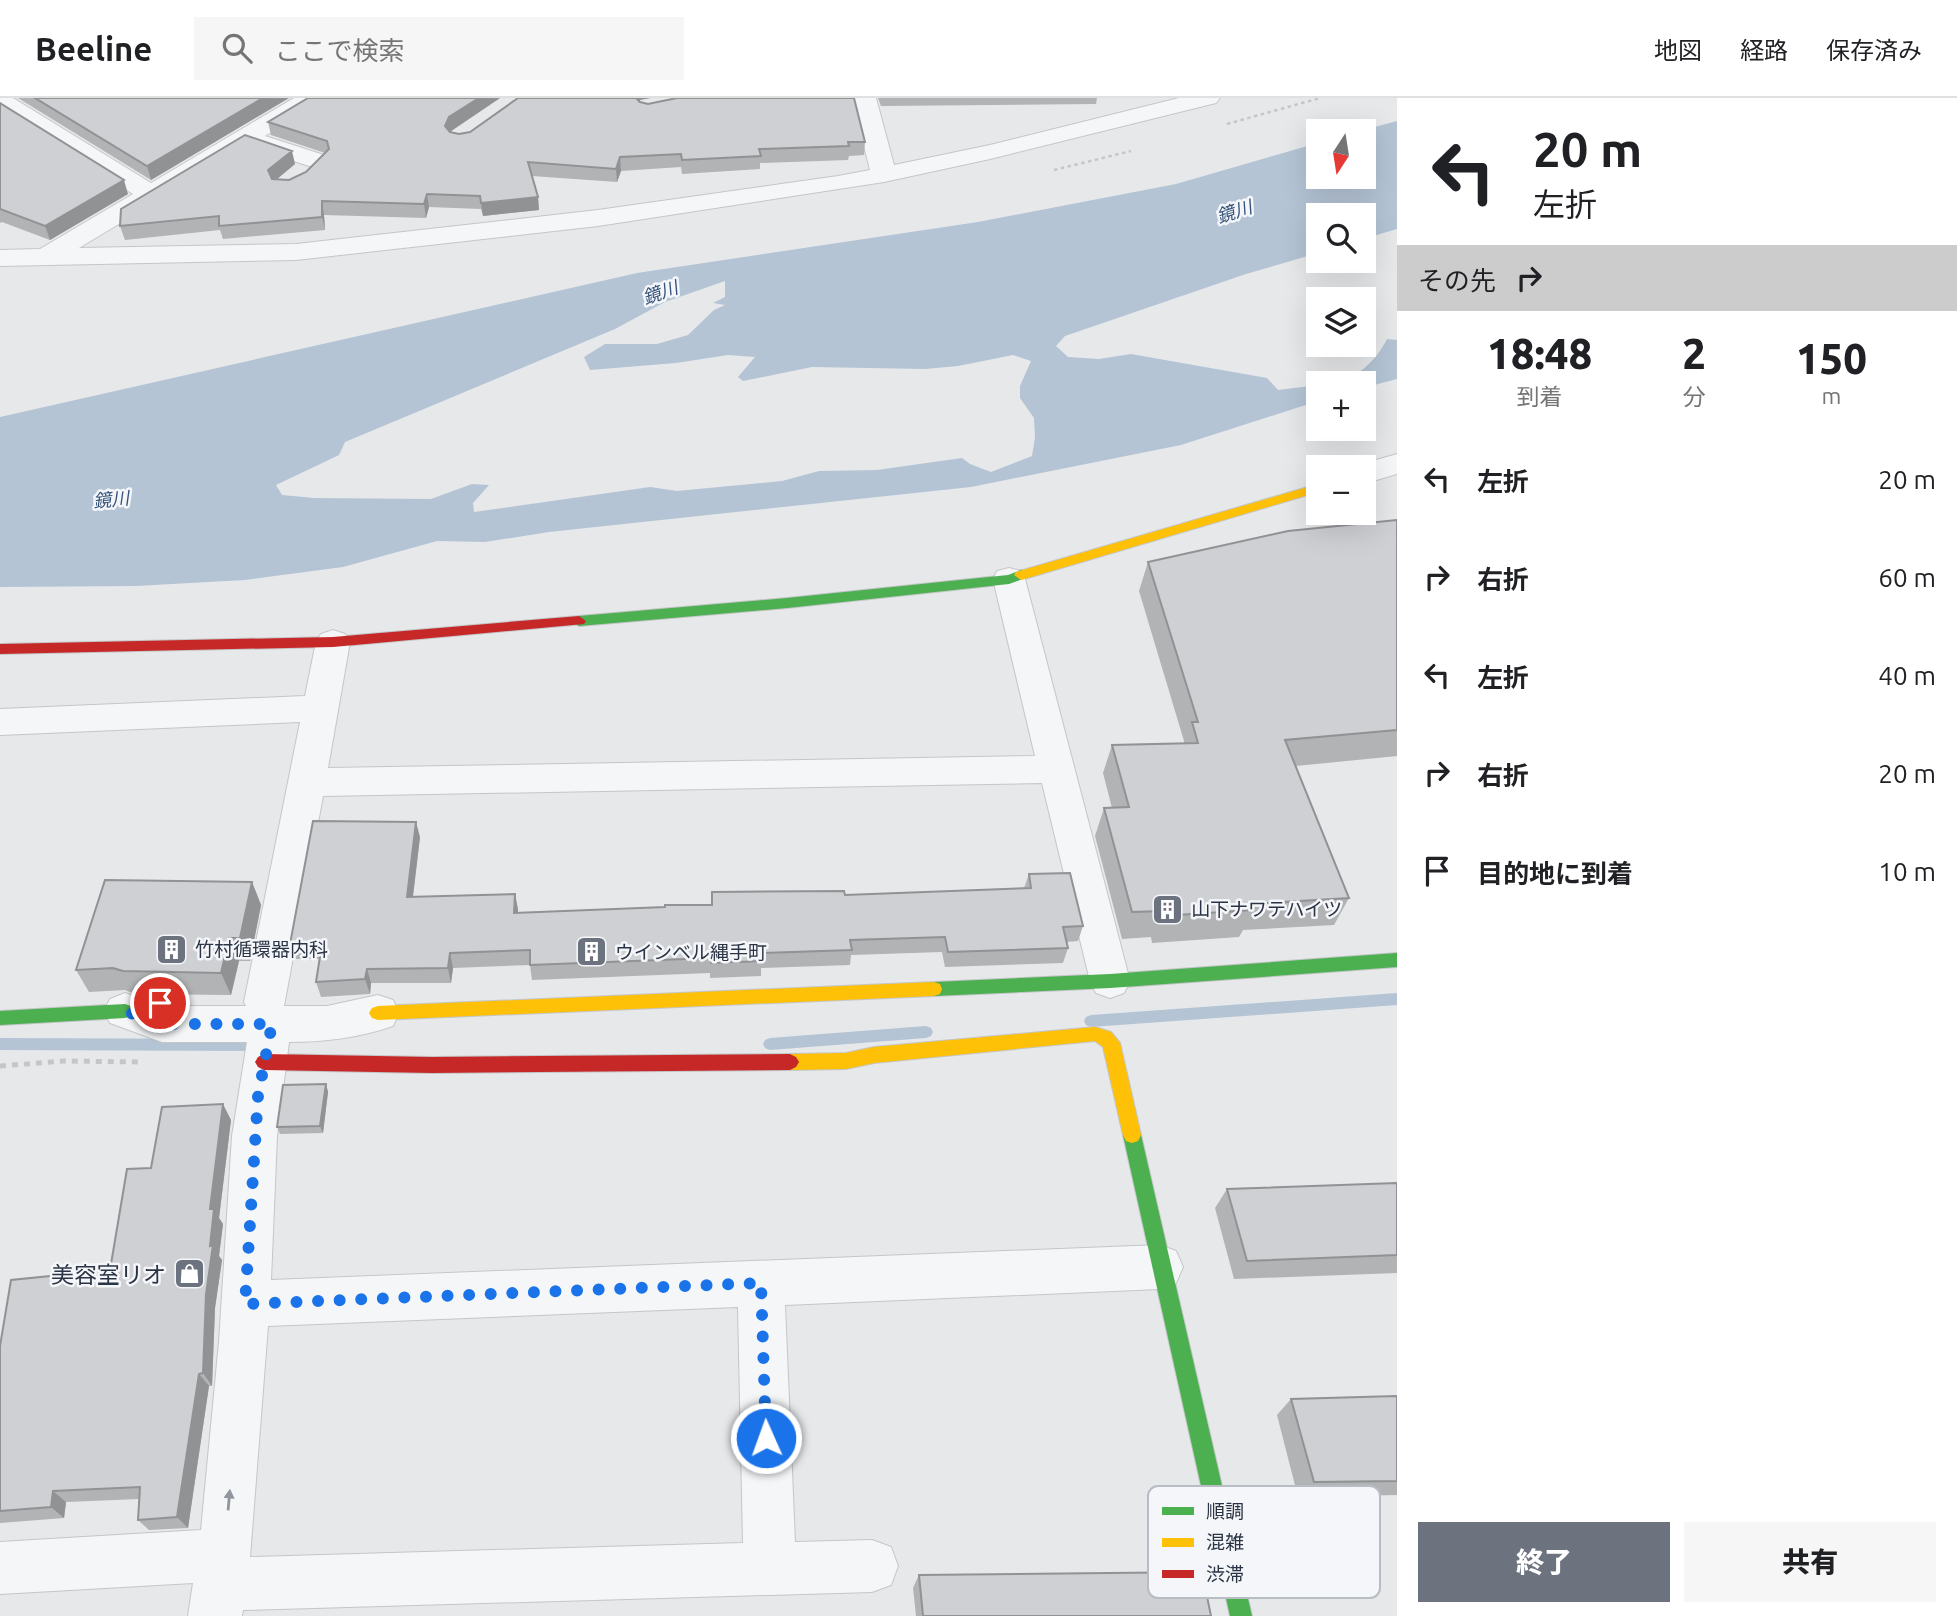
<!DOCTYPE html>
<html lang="ja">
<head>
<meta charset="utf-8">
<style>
  :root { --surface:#fff; --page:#f6f6f6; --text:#202124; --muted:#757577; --line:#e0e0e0; --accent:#6c737f }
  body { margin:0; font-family:Ubuntu,"Noto Sans JP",sans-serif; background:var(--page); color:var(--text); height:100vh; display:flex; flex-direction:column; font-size:26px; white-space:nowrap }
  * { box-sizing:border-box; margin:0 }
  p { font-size:23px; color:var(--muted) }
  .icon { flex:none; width:38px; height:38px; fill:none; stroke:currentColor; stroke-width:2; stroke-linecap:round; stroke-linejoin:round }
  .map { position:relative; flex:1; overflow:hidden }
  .details { display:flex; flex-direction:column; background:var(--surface); width:560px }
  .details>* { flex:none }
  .top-card { background:#fff; color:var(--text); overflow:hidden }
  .needle { width:46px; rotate:192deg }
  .controls { position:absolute; left:1306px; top:21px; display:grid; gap:14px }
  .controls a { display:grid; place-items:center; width:70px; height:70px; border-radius:0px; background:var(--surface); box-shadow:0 7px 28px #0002; font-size:35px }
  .pin { position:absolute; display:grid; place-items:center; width:60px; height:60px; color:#fff; margin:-30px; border:4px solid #fff; border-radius:50%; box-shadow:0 2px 7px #0007 }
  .me { position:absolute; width:77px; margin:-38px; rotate:358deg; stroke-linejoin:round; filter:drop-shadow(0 0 5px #0008) }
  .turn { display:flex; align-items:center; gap:24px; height:147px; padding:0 21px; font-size:32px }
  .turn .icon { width:91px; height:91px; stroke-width:2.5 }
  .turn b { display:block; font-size:49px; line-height:60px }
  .then { display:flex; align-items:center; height:66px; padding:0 21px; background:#0003; gap:14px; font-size:26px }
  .eta { display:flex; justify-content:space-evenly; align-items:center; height:119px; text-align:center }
  .eta b { font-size:42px; font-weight:800; line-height:49px }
  .action { display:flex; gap:14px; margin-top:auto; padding:14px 21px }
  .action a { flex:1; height:80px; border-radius:0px; background:var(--accent); color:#fff; font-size:28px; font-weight:800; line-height:80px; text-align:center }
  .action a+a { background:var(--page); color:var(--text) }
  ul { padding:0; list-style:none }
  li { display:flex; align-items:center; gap:21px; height:98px; padding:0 21px }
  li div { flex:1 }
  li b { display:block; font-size:26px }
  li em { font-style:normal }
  header { display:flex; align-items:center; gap:42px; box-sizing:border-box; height:98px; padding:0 35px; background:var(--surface); border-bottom:2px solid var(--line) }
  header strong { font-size:33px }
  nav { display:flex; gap:38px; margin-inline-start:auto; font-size:24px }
  .search { width:490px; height:63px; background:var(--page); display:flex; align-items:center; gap:18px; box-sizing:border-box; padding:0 24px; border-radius:0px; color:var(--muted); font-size:26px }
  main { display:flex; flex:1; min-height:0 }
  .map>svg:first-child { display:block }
</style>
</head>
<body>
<header>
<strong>Beeline</strong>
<div class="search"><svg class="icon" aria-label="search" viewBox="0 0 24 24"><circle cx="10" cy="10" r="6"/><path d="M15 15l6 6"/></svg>ここで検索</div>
<nav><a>地図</a><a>経路</a><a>保存済み</a></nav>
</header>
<main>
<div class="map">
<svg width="1397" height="1518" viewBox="0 0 1397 1518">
  <rect width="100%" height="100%" fill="#e6e8ea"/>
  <path fill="#b4c4d5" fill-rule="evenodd" d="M1397,23V131L1363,141V117H1318V155L1246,176L1065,238L1056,248L1068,259L1099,261L1131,256L1267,280L1278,292L1318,287V303L1181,347L971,389L549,434L485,444L437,443L343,469L245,482L136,488L0,489V319L637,175L978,124L1176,86L1318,45V79H1363V33H1360ZM725,183V199L713,205L725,207L714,212L688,237L657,246H605L584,259L590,272L676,265L728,257L755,259L738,279L743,283L812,269L925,271L958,268L1013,257L1031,263L1020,288V300L1034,320L1035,340L1032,358L991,374L970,366L962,360L877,372L819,373L782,383L677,393L650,389L474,414L473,405L489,387L472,386L431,401L314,400L282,397L276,387L339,357L345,344L615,231L665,204Z
    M1387,241L1397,242V281L1363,290V285H1331C1356,282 1376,263 1387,241Z"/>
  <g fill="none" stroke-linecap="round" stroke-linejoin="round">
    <path fill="#b4c4d5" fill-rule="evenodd" d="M1397,895V907L1091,929L1086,927L1084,923L1086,919L1091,917Z
      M926,928L931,930L933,934L931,938L926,940L770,952L765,950L763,946L765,942L770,940Z
      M0,940L262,941L267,943L269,947L267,951L262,953L0,952Z"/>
    <defs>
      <path id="street" d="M0,0H13L151,85L294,0H323L319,5L265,38L327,58L330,63L327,68L318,70L309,68L248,48L79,150L296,146L598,112L838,78L870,72L852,0H876L894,67L990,47L1179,0H1220L1216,5L990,61L884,84L598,128L296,162L0,168V152L40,151L133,96L0,12Z
        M1397,356V376L1363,386V369H1352Z
        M1009,470L1021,473L1025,481L1130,883L1124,895L1110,900L1096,895L1090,883L1042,685L323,698L284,908H327L378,897L393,902L399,915L393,928C358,940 325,944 289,944L277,1038L271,1182L1160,1147L1176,1153L1183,1169L1176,1185L1160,1191L785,1207L795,1444L872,1442L891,1449L898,1468L891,1487L872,1494L243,1512L242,1518H188L193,1485L0,1496V1444L201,1432L219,1244L232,1038L247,944H162L110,925L104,913L110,901L125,895L162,908H246L244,904L300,624L0,637V611L305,598L316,544L321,536L333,532L345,536L350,544L328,670L1035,658L993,481L997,473ZM738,1209L743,1445L250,1459L268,1228Z"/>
      <path id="fast" d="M1021,472L1026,474L1028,477L1026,480L1009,486L787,510L579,528L572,523L579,518L787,500L1008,477Z
        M1397,855V869L1110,890L934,898L928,896L926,891L928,886L934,884L1110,876Z
        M125,906L131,908L134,913L131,918L125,920L0,927V913Z
        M1132,1029L1138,1031L1141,1037L1252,1518H1230L1123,1037L1126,1031Z"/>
      <path id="slow" d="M1318,386V394L1021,482L1014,477L1016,474Z
        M934,884L940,886L942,891L940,896L934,898L378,922L372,920L369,915L372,910L378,908Z
        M1095,929L1111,934L1120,945L1141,1037L1138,1043L1132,1045L1126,1043L1123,1037L1103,949L1095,943L874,965L846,971L790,972L784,969L781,964L784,959L790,956L846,955L874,949Z"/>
      <path id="jam" d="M579,518L586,523L584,526L333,549L0,556V546L333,539Z
        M264,956L432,959L790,956L796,959L799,964L796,969L790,972L432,975L264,972L258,969L255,964L258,959Z"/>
    </defs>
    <use href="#street" stroke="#c4c6c8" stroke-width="2"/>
    <use href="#fast" stroke="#c4c6c8" stroke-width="2"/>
    <use href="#slow" stroke="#c4c6c8" stroke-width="2"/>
    <use href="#jam" stroke="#c4c6c8" stroke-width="2"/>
    <path stroke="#c5c6ca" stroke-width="2.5" stroke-dasharray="3.5 3.5" stroke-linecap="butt" d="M1227,26L1320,0
      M1054,72L1131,53"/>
    <path stroke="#c5c6ca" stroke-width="5" stroke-dasharray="6 6" stroke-linecap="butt" d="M0,968L64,963L142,964"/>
    <use href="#street" fill="#f5f6f7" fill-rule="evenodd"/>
    <use href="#fast" fill="#4caf50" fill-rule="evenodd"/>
    <use href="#slow" fill="#ffc107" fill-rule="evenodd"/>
    <use href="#jam" fill="#c62828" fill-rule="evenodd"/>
  </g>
  <path fill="#b1b3b5" d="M18,0H289L151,82Z
    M308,0H500L450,34L459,36L640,2V4L648,6L865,44L864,57L849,58L848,62L760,65V71L682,76L681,69L621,73L617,84L532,78L538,99L539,112L483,118L481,111L429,109L426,120L324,117L325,132L223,141L220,132L125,142L120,128L295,66L277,81L289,82L306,74L325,55L271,37L268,24Z
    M878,0H1097L1096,6L881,8Z
    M0,5L128,96L50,142L2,124L0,125Z
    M1397,422V658L1296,668L1349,800L1334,827L1243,832L1239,839L1152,845L1151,839L1122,841L1095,738L1104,710H1112L1103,675L1112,647L1184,645V643L1139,493L1148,464Z
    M420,739L413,799L515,796L518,815L712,807L845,797L1024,790L1029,776L1083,828L1078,843L1066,844L1068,850L1063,865L945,869L942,854L851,857L850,867L761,870V878L710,880V875L532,882L530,867L453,870L451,885H371L370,896L321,899L316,884L320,861H295L290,846Z
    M252,784L261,807L250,863H239L231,897L135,896L125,892L89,894L76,872Z
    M326,986L328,994L323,1035L280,1036L277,1029Z
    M231,1022L219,1120L223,1126L219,1158L222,1162L215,1210L212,1288H209L188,1430L149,1432L138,1422L139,1401L66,1404L64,1420L0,1425V1248L110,1172L151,1070Z
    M1397,1085V1175L1234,1181L1215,1110L1227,1091Z
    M1397,1298V1397L1298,1399L1277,1317L1291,1301Z
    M919,1477L1211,1518H916L913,1490Z"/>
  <path fill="#909294" d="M263,0H289L151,82L147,68Z
    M479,0H500L451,33L447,41L445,28L449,19Z
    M635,0H651L640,2L635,12Z
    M292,53L295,66L271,86L268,72Z
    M620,59L621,73L617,84L616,71Z
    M124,82L128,96L50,142L45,128Z
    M427,96L429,109L426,120L424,106Z
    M538,99L539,112L483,118L481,105Z
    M322,103L324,117L325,132L322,119Z
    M416,724L420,739L411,814L407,799Z
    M252,784L261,807L250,863L240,840Z
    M515,796L518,811L517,831L514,815Z
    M229,840L239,863L231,897L221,875Z
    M450,855L453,870L451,885L448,870Z
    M367,871L371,885L370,896L365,881Z
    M326,986L328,994L323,1035L320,1028Z
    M223,1006L231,1022L219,1120L223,1126L219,1158L222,1162L215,1210L212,1288L203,1275L206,1196L210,1148V1111Z
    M199,1276L209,1288L188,1430L177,1419Z
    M53,1393L66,1404L64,1420L51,1409Z"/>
  <path fill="#ced0d3" stroke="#909294" stroke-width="2" d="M35,0H263L147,68Z
    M308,0H479L449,19L445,28L450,34L459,36L470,34L518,0H636L640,4L648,6L677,0H854L865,44H848L849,48L759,51L761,58L682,62L681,56L620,59L616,71L528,64L538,99L481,105L480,98L427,96L424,106L322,103V119L219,128V118L120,128L121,111L245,37L292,53L268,72L272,81L289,82L306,74L329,51L327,43L268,24Z
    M0,5L124,82L45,128L0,111Z
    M1397,422V632L1285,642L1349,800L1250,806L1252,812L1162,818V813L1132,814L1104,710L1129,709L1112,647L1198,645L1192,624H1198L1148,464L1288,433Z
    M313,723L416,724L407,799L515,796L514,815L665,809V807H712V794L844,793L845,797L1031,790L1029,776L1070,775L1083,828L1063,829L1068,850L948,854L945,839L850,842L852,852L762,855V863L711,865V860L530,867V852L450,855L448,870L367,871L365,881L316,884L322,846H290Z
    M105,782L252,784L240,840H229L221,875L123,873L113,870L76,872Z
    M326,986L320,1028L277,1029L283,987Z
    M223,1006L210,1111H214L210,1148L213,1147L206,1196L203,1275L199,1276L177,1419L138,1422L140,1389L53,1393L51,1409L0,1413V1248L11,1182L110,1172L127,1071L151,1070L162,1009Z
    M1397,1085V1157L1247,1163L1227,1091Z
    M1397,1298V1383L1314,1384L1291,1301Z
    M1202,1474L1211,1518H923L919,1477Z"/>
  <defs><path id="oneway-solid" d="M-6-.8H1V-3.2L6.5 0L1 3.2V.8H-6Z" transform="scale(1.75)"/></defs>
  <use fill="#90959e" href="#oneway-solid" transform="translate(229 1402) rotate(-85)"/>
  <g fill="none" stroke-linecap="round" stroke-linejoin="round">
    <path stroke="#1a73e8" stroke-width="12" stroke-dasharray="0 21.6" d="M160,905L125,913L162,926H272L258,998L245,1206L761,1185L766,1340"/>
  </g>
  <defs>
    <symbol id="building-square" viewBox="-11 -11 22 22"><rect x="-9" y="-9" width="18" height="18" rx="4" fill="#6c737f" stroke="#f4f6f9"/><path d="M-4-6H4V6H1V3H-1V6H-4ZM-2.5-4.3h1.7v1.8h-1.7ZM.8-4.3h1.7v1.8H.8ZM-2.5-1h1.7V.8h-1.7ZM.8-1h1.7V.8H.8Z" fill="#fff"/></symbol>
    <symbol id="shop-square" viewBox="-11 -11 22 22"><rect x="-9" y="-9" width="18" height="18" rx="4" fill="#6c737f" stroke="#f4f6f9"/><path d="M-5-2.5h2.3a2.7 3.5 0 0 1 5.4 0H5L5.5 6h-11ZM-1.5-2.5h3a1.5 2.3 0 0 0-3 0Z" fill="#fff"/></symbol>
  </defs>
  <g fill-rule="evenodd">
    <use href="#building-square" x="1150" y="794" width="35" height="35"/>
    <use href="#building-square" x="154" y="834" width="35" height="35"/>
    <use href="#building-square" x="574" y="836" width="35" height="35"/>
    <use href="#shop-square" x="172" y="1158" width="35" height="35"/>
  </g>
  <g text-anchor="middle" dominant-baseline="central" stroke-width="5" stroke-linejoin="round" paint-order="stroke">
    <g font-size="18" font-style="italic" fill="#34527a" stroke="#f4f6f9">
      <text transform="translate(1234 113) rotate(-18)">鏡川</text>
      <text transform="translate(660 194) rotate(-19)">鏡川</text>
      <text transform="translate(111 401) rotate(-6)">鏡川</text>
    </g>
    <g font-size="19" fill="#2b3445" stroke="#f4f6f9" text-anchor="start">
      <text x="1191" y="811">山下ナワテハイツ</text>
      <text x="195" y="851">竹村循環器内科</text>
      <text x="615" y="854">ウインベル縄手町</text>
    </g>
    <g font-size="23" fill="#2b3445" stroke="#f4f6f9" text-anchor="end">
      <text x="166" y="1176">美容室リオ</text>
    </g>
  </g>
  <rect x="1148" y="1388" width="232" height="112" rx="10" fill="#f4f6f9" stroke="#b8bcc3" stroke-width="2"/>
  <rect x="1162" y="1409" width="32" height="8" fill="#4caf50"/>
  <rect x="1162" y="1440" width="32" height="9" fill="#ffc107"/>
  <rect x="1162" y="1472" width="32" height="8" fill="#c62828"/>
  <g font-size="19" fill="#2b3445">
    <text x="1206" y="1420">順調</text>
    <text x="1206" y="1451">混雑</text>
    <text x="1206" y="1483">渋滞</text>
  </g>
</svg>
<div class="controls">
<a><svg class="needle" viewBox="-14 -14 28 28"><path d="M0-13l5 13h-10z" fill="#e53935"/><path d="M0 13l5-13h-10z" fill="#757577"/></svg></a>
<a><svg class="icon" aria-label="search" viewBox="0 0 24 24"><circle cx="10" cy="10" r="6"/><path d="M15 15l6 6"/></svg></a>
<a><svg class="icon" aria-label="layers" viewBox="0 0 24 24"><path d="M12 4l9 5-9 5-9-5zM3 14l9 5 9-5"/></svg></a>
<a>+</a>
<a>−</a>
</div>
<div class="pin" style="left:160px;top:905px;background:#d93025"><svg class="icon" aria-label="arrive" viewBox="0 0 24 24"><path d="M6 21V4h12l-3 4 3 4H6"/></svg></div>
<svg class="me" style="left:766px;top:1340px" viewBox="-20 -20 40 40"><circle r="17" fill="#1a73e8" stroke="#fff" stroke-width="3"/><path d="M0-11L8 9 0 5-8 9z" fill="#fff"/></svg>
</div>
<section class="details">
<div class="top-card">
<div class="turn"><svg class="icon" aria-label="left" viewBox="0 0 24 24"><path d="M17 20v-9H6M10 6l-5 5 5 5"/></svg><div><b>20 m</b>左折</div></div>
<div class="then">その先<svg class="icon" aria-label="right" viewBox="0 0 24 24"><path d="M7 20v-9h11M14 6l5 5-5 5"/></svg></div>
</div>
<div class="eta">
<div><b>18:48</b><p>到着</p></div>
<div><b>2</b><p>分</p></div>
<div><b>150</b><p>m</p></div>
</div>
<ul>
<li><svg class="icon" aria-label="left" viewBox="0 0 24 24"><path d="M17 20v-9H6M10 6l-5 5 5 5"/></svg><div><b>左折</b></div><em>20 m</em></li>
<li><svg class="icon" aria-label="right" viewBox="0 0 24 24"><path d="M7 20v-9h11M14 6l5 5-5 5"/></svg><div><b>右折</b></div><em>60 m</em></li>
<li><svg class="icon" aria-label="left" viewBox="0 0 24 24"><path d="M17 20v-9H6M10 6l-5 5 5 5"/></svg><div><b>左折</b></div><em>40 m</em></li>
<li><svg class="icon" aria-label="right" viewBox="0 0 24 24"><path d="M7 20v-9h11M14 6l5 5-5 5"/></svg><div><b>右折</b></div><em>20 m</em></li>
<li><svg class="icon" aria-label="arrive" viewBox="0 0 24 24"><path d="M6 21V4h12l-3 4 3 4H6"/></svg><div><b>目的地に到着</b></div><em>10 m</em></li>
</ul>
<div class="action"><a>終了</a><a>共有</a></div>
</section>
</main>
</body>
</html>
